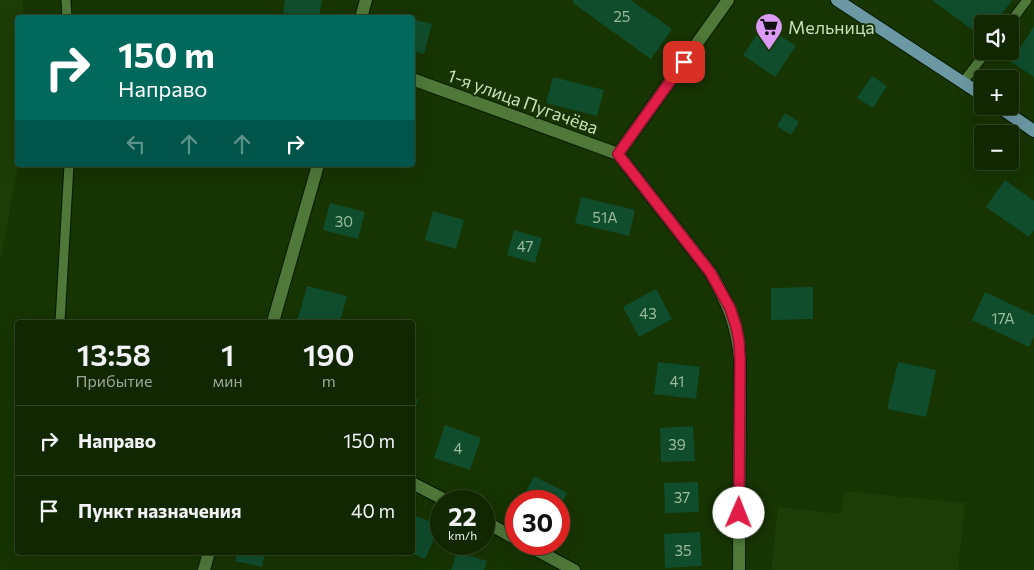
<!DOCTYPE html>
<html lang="ru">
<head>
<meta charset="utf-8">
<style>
  :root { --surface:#112702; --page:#1e3311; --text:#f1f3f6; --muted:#9ca599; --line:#304424 }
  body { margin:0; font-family:Commissioner,sans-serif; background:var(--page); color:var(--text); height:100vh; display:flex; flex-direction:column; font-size:19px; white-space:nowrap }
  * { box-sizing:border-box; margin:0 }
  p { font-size:16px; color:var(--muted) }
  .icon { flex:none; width:28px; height:28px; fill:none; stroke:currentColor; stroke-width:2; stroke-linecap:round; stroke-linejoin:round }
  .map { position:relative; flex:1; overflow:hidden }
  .details { position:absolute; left:15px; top:320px; width:400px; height:235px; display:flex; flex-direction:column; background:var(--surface); border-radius:5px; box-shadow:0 5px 20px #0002,0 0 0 1px var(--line) }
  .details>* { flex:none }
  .banner { position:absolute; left:15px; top:15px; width:400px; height:152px; border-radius:5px; box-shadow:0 5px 20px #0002,0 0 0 1px var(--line); background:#00695c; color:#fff; overflow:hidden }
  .fabs { position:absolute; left:974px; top:15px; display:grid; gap:10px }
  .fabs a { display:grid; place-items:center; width:45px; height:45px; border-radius:5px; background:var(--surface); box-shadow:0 5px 20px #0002,0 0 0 1px var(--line); font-size:25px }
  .speed { position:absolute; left:430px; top:490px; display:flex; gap:10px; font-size:25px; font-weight:700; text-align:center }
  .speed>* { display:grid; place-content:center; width:65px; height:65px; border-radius:50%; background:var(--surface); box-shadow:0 5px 20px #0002,0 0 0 1px var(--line); line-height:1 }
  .speed small { font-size:12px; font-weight:400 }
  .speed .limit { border:8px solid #d22; background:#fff; color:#111 }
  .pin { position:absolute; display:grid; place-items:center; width:42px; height:42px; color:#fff; margin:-21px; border-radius:10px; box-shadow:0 2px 8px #0006 }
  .me { position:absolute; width:55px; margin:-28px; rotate:1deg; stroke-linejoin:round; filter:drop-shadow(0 0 4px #0008) }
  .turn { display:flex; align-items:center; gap:18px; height:105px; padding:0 20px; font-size:22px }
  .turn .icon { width:65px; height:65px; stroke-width:2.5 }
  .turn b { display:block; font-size:35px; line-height:42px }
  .lanes { display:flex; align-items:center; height:48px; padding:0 20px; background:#0003; justify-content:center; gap:25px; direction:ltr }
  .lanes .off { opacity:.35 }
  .eta { display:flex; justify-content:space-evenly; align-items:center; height:85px; text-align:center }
  .eta b { font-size:30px; font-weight:600; line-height:35px }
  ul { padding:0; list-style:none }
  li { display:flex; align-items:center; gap:15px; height:70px; padding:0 20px; border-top:1px solid var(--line) }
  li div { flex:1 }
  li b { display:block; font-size:19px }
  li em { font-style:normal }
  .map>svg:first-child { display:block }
</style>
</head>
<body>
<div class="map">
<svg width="1034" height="570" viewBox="0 0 1034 570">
  <rect width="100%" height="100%" fill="#173403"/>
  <path fill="#1d3d06" d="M0,0H23L24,17L18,18V165L0,263Z
    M844,491L965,503L958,570H771L778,507L841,514Z"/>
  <path fill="#104d2d" d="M285,0H322L319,18H306L283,13Z
    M574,0H631L672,29L651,59L573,3Z
    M932,0H1012L995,24H982V37Z
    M412,19L432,24L424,54L412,51Z
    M764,25L796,46L775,77L743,55Z
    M1034,26V77L1011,62Z
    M872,76L887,86L873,108L857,98Z
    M553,77L604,90L597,116L546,103Z
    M785,113L799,122L791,135L777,126Z
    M1005,180L1034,201V230L1029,237L986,207Z
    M581,197L635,210L629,236L575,223Z
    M330,203L365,212L358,239L323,230Z
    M433,211L464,220L456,249L425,240Z
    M514,230L542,238L535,263L507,255Z
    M307,286L347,296L340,322H297Z
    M813,287V319L771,320V288Z
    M656,289L672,319L639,337L623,307Z
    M985,292L1034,315V336L1029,347L972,320Z
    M658,362L700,367L696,399L654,394Z
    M898,362L936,370L926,417L887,409Z
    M412,398L418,399L413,418H412Z
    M445,425L481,438L470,470L434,458Z
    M693,426L695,461L661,462L660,428Z
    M534,476L567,493L559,509V501H521Z
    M698,482L699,512L665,513L664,483Z
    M417,516L440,526L425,559L412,553V525Z
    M700,532L702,566L665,568L664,534Z
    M237,552H265L262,567L235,561Z
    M457,552L487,561L484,570H451Z"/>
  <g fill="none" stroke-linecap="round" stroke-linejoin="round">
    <defs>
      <path id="service" d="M66,0L67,18
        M1009,24L1027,0
        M963,82L987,51
        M60,322L69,165"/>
      <path id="minor" d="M618,154L711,273C728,304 737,324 740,360L739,570
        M412,483L447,501
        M484,521L516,539
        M525,544L574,570"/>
      <path id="tertiary" d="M361,18L366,0
        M412,79L618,154L728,0
        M273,322L318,165
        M204,570L209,552"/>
      <path id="primary" d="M837,0L982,95
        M998,106L1034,131"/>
    </defs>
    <use href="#service" stroke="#061a00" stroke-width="11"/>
    <use href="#minor" stroke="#061a00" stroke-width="14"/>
    <use href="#tertiary" stroke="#061a00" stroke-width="14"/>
    <use href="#primary" stroke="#061a00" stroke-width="14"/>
    <use href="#service" stroke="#4f7839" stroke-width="9"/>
    <use href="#minor" stroke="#4f7839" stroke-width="12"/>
    <use href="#tertiary" stroke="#4f7839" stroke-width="12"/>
    <use href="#primary" stroke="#6c98a4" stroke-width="12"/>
  </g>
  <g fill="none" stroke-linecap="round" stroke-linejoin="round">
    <defs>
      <path id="route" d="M684,62L618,154L710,272L730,308L736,326L739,341L740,360L739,513"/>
    </defs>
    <use href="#route" stroke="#92132f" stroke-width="12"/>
    <use href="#route" stroke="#e11d48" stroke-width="9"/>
  </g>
  <defs>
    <symbol id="supermarket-pin" viewBox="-11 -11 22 30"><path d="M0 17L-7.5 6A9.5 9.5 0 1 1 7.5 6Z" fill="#da9af6" stroke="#173403"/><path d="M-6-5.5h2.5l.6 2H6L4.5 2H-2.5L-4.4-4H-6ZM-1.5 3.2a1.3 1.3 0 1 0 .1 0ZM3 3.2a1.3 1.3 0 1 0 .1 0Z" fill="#111"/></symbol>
  </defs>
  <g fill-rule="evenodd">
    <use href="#supermarket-pin" x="753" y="11" width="32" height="43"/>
  </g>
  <g text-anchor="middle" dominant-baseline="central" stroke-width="4" stroke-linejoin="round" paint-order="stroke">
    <g font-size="15" fill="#9aba99">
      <text x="622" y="16">25</text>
      <text x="605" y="217">51А</text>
      <text x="344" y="221">30</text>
      <text x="525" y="246">47</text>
      <text x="648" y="313">43</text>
      <text x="1003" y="318">17А</text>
      <text x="677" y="381">41</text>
      <text x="677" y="444">39</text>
      <text x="458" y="448">4</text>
      <text x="682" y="497">37</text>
      <text x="683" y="550">35</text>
    </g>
    <g font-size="18" fill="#c8debd" stroke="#173403" text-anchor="start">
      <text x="788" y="27">Мельница</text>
    </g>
    <g font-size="18" fill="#c8debd" stroke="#173403">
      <text transform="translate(523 101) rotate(20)">1-я улица Пугачёва</text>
    </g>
  </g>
</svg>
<div class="fabs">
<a><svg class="icon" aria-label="sound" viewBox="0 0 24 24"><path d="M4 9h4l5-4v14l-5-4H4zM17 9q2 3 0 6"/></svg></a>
<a>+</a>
<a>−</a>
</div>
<div class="speed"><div>22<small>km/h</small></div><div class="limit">30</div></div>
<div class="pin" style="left:684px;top:62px;background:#d93025"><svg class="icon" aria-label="arrive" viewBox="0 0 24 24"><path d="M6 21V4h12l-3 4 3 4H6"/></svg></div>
<svg class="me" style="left:739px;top:513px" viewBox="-20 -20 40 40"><circle r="19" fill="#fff"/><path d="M0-13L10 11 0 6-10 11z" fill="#e11d48"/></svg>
<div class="banner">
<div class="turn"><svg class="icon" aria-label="right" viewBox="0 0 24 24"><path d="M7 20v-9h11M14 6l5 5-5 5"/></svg><div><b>150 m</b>Направо</div></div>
<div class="lanes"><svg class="icon off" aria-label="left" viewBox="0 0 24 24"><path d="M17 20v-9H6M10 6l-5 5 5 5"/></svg><svg class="icon off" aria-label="ahead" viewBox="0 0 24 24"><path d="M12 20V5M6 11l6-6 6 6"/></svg><svg class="icon off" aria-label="ahead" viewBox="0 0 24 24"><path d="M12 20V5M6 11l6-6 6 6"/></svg><svg class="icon" aria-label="right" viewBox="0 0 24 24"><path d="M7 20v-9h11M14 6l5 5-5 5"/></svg></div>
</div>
<section class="details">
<div class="eta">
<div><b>13:58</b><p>Прибытие</p></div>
<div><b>1</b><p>мин</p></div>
<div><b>190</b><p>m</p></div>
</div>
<ul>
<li><svg class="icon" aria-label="right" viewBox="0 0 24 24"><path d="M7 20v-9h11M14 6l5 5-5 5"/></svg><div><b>Направо</b></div><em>150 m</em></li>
<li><svg class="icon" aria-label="arrive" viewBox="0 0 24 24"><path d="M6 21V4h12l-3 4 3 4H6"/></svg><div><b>Пункт назначения</b></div><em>40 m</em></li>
</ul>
</section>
</div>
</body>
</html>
